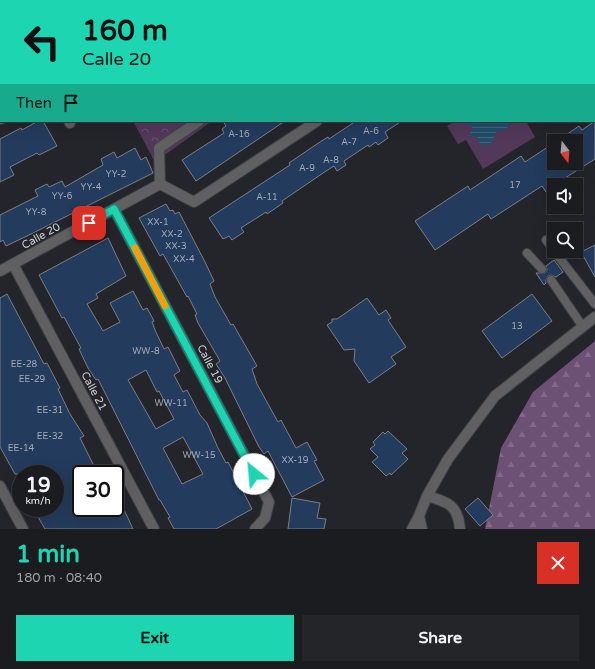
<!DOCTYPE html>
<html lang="en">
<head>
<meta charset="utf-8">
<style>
  :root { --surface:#1b1c20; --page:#242529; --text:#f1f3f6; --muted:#a0a1a5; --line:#393a3e; --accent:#1dd5b1 }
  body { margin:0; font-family:"Varela Round",sans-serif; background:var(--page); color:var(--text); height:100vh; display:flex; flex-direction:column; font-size:15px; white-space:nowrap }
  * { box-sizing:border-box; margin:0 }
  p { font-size:13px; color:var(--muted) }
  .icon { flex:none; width:22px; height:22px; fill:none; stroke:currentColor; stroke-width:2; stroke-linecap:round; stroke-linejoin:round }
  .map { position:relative; height:529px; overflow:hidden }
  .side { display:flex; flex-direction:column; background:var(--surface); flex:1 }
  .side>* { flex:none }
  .banner { position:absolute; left:0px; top:0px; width:595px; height:122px; box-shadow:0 4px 16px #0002,0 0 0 1px var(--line); background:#1dd5b1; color:#111; overflow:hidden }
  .needle { width:26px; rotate:164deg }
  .tools { position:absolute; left:547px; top:134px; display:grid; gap:8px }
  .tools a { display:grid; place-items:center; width:36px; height:36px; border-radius:0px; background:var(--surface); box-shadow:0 4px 16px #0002,0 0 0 1px var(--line); font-size:20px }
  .speed { position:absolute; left:12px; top:465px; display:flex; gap:8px; font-size:20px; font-weight:700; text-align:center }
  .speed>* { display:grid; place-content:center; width:52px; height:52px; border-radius:50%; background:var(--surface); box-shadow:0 4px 16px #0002,0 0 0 1px var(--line); line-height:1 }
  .speed small { font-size:10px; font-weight:400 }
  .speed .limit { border:2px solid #111; border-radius:6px; background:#fff; color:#111 }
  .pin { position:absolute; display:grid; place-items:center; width:34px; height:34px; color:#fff; margin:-17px; border-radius:8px; box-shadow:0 2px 6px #0006 }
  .me { position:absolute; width:44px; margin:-22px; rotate:332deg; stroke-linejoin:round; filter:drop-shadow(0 0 3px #0008) }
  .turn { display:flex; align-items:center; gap:14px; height:84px; padding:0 16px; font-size:18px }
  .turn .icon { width:52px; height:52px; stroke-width:2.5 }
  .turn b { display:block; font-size:28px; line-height:34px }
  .then { display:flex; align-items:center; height:38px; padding:0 16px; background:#0003; gap:8px; font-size:15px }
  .round { display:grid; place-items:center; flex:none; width:42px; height:42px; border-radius:0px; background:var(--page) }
  .headline { display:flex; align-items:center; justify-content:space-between; height:68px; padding:0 16px }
  h1 { font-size:24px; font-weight:800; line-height:30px; color:var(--accent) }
  .primary-button { display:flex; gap:8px; margin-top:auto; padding:8px 16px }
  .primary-button a { flex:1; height:46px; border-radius:0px; background:var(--accent); color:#111; font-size:16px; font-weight:800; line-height:46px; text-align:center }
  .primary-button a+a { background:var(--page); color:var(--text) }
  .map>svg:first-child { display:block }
</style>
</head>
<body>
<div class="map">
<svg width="595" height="529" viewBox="0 0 595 529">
  <defs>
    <pattern id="forest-firs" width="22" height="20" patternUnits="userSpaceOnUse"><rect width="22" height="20" fill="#6d5175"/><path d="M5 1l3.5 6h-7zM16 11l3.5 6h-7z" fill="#816988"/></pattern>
    <pattern id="park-crowns" width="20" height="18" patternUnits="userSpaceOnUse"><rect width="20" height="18" fill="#523859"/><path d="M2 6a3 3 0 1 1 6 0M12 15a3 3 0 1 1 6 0" fill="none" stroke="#6a5470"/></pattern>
    <pattern id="water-rules" width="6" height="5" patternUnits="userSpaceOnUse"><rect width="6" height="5" fill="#204f69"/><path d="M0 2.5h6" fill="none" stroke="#3f677e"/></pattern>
  </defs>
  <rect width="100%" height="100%" fill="#24252b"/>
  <path fill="#523859" d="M455,121H526L535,137L483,169L466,140L458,144L447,126Z"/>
  <path fill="url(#forest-firs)" d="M595,341V529H485L501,448L533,392Z"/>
  <path fill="url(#park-crowns)" d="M92,0H322L323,1H90Z
    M133,121H212L155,162Z"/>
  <path fill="url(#water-rules)" d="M467,121L488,123L494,121H509C510,130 503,129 496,132L492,142L485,146L480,144L477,136L472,137L470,132L475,129L467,125Z"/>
  <path fill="#233b5d" stroke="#7b8087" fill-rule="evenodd" d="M38,121H43L57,146L39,155L37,153L10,167L14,175L0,182V139L21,128L22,130Z
    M223,121H285L196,181L182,160L224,133L222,129L226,126Z
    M356,121H402L385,132L388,138L378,145L376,142L369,147L368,145L344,161L346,165L337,171L334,166L326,171L282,201L283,203L267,214L266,212L241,228L244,232L232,240L229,236L223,239L209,218L290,165L289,163L317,144L328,137L329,139Z
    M595,121V159L554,185L546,192L542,186L491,219L488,214L435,250L415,221L468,186L470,190L521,156L525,162L554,143V163H576V141H557L579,126L582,130Z
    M135,148L141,160L146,157L153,173L31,234L6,246L3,240L0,242V215L38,196L35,190L47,184L49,187L62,181L65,187L103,165L101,159L114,152L117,158Z
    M166,204L170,211L173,210L175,214L179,212L205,262L214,281L210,284L215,297L231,325L233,324L257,366L252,369L257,384L278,422L281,420L296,448L307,442L317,460L314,461L324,480L292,497L268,451L264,454L259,447L225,378L216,364L220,361L198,323L195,315L197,314L188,296L187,297L163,254L160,256L139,218Z
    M108,238L126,276L96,294L98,298L87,304L103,331L120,322L110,303L133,291L143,310L147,308L154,321L152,322L155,330L164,349L168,347L180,371L174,375L183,392L187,390L200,415L207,423L218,448L226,463L228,462L252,509L216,529H174L168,518L170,517L160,500H159L98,379L96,380L88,368L79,349L81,348L64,317L62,318L39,275ZM146,370L157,392L159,391L174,419L156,429L128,380ZM183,437L203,474L182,484L163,448Z
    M595,245V277L581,252Z
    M554,260L563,272L556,277L551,275L548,276L546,280V283L544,285L536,273H545L547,270L546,266Z
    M7,294L44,364L47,363L60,388L58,389L70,414L84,436L80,438L98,474H81V508H115V490L133,529H45L33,508H55V474H15L0,447V298Z
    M532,294L552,321L502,358L482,331Z
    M367,298L379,315L386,310L391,318L388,320L406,347L391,357L396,364L369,383L354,361L355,349L344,350L327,325L332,322V319H337Z
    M388,431L407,449L402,453L408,459L391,475L390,473L386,476L372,462L378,457L370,449L375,445L373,442L383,432L385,434Z
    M292,498L320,503L317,518L326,519L324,529H288Z
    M478,498L493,515L480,526L465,509Z"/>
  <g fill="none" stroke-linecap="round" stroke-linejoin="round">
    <defs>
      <path id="lane" d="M546,240L554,250
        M554,251L595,304
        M527,253L542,269
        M551,280L583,327"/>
      <path id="street" d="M4,0V1
        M500,1L501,0
        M0,119H1
        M69,121L70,123
        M160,184L159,148L199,121
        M114,209L269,502L265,518L255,529
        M13,264L154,529
        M0,271L160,184L194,202L317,121
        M0,486L23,529
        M427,496C448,502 458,505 460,529
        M419,516L422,529
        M412,529L419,516L427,496L448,459L495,396L595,317"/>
    </defs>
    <use href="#lane" stroke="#404146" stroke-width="10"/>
    <use href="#street" stroke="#404146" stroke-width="12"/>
    <use href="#lane" stroke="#606063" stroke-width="8"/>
    <use href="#street" stroke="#606063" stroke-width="10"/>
  </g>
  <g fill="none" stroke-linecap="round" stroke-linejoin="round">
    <defs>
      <path id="route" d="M89,223L114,209L254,474"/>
    </defs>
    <use href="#route" stroke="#138a73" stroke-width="10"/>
    <use href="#route" stroke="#1dd5b1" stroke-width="7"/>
    <path stroke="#f59e0b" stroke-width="7" d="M135,248L165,306"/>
  </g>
  <g text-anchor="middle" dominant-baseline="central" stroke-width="3" stroke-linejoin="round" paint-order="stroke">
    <g font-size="9" fill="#a5acb7">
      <text x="371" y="131">A-6</text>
      <text x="239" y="134">A-16</text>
      <text x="349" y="142">A-7</text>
      <text x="331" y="160">A-8</text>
      <text x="307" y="168">A-9</text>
      <text x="116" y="174">YY-2</text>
      <text x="515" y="185">17</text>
      <text x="91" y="187">YY-4</text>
      <text x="62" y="196">YY-6</text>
      <text x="267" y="197">A-11</text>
      <text x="36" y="212">YY-8</text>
      <text x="158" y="222">XX-1</text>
      <text x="172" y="234">XX-2</text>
      <text x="176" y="246">XX-3</text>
      <text x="184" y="259">XX-4</text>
      <text x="517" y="326">13</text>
      <text x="146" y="351">WW-8</text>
      <text x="24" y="364">EE-28</text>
      <text x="32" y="379">EE-29</text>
      <text x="171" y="403">WW-11</text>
      <text x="50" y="410">EE-31</text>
      <text x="50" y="436">EE-32</text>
      <text x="21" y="448">EE-14</text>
      <text x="199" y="455">WW-15</text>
      <text x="295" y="460">XX-19</text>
    </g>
    <g font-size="11" fill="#d0d1d5" stroke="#24252b">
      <text transform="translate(41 236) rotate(-29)">Calle 20</text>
      <text transform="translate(210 364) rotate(62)">Calle 19</text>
      <text transform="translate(94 391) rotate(62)">Calle 21</text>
    </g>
  </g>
</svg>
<div class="tools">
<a><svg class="needle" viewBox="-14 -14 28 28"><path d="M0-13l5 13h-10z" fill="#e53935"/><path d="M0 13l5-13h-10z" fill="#a0a1a5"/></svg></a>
<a><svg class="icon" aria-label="sound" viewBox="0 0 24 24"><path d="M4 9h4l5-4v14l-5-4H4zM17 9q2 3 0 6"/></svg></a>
<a><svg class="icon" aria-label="search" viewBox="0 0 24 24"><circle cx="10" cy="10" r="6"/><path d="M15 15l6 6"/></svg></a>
</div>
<div class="speed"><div>19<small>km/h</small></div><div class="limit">30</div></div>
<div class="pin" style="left:89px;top:223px;background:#d93025"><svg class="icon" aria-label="arrive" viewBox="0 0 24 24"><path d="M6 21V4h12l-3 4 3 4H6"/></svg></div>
<svg class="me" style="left:254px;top:474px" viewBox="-20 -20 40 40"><circle r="19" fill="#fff"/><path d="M0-13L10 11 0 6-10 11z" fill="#1dd5b1"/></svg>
<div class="banner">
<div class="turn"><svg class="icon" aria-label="left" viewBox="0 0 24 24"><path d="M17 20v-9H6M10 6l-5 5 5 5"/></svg><div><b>160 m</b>Calle 20</div></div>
<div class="then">Then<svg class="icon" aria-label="arrive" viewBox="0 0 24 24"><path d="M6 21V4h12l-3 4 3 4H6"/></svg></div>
</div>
</div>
<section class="side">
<div class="headline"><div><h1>1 min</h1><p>180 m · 08:40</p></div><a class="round" style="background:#d93025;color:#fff"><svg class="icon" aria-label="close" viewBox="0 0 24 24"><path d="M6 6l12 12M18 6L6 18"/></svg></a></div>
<div class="primary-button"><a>Exit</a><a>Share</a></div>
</section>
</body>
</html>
